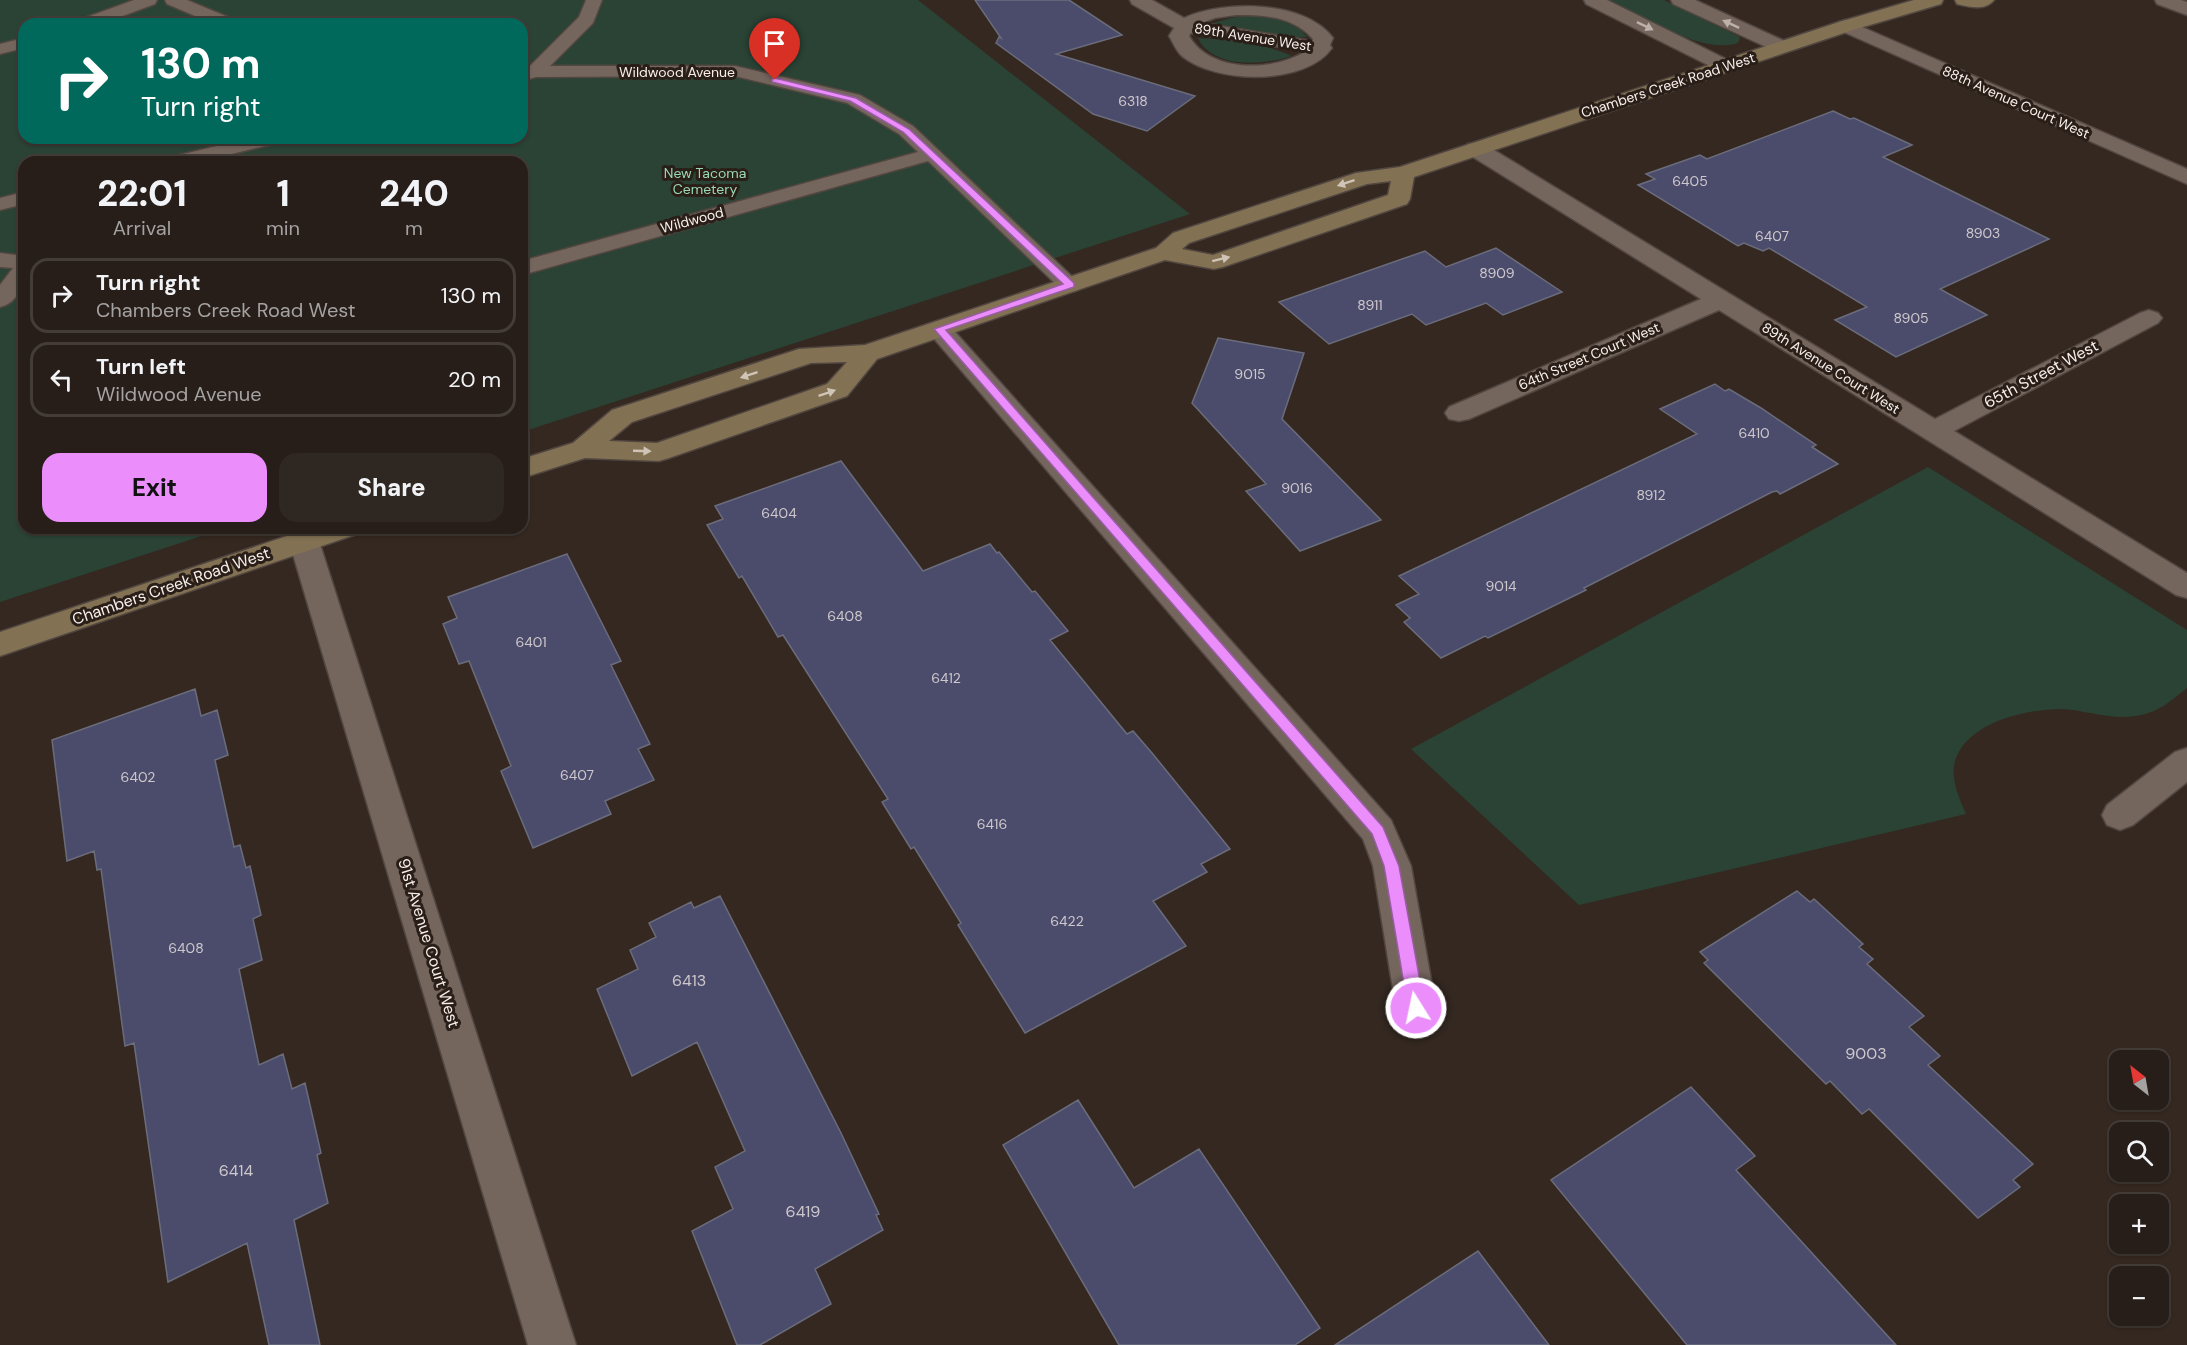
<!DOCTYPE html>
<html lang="en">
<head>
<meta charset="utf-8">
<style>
  :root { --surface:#271e19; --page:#2f2722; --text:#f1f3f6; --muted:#a4a2a2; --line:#433c38; --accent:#eb8dfb }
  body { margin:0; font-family:"DM Sans",sans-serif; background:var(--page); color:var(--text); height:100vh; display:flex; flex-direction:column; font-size:22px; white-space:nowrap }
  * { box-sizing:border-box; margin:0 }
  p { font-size:20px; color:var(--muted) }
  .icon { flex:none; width:33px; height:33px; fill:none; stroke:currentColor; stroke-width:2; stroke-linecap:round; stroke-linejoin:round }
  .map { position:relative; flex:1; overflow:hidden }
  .side { position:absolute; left:18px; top:156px; width:510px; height:378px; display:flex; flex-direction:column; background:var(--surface); border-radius:18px; box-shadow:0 2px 4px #0004,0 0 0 2px var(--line) }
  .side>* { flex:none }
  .banner { position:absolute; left:18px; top:18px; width:510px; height:126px; border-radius:18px; box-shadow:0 2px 4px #0004,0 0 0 2px var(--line); background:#00695c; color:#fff; overflow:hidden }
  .needle { width:39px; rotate:329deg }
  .tools { position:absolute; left:2109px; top:1050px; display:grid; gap:12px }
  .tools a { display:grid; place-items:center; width:60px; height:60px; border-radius:12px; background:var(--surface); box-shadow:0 2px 4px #0004,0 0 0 2px var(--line); font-size:30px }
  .pin { position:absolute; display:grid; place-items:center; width:51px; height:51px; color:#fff; margin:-62px -26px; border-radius:50% 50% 50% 0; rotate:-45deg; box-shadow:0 0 6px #0007 }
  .pin .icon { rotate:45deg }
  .me { position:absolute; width:66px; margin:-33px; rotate:350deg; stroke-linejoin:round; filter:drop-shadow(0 0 4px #0008) }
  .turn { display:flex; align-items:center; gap:21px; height:126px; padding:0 24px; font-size:27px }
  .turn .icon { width:78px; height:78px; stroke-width:2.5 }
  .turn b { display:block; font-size:42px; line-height:51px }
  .eta { display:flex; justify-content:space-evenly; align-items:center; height:102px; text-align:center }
  .eta b { font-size:36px; font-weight:800; line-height:42px }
  .button { display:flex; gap:12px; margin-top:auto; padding:12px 24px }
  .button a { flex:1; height:69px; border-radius:18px; background:var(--accent); color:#111; font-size:24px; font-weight:800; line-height:69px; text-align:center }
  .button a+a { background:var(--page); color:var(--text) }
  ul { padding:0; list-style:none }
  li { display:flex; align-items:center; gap:18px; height:75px; margin:0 12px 9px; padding:0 12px; border:3px solid var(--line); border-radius:18px }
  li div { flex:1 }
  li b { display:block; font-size:22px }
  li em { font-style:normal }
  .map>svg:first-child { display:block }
</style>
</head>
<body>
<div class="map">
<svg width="2187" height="1345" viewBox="0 0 2187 1345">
  <rect width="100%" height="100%" fill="#342821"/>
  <path fill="#2a4335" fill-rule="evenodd" d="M0,0H918L1190,214L522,432V162H24V528H226L0,602ZM24,24H522V138H24Z
    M1610,0H1664L1740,37L1738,43C1701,55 1643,16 1610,0Z
    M1261,16C1278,19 1297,22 1307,37C1276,38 1243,34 1213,23L1235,17Z
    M1198,38C1229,39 1263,43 1292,56C1267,64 1229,68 1207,50C1203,47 1200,42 1198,38Z
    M1928,467L2187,630V688C2171,701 2156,714 2135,716C2110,720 2086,710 2061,709C2027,709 1967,722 1955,761C1950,778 1959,798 1966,814L1579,905L1411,749Z"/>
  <path fill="#4b4c6c" stroke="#6b6c7b" stroke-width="1.5" d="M975,0H1069L1122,35L1056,54L1195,96L1147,131L1093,114L996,43L999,37L1001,38Z
    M1833,111L1850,119L1854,118L1912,145L1883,157L2049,239L1940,289L1987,315L1896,357L1835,320L1867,307L1769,248L1763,251L1744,243L1738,246L1638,185L1655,179L1646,174L1700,155L1707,159Z
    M1496,248L1562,292L1503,315L1486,303L1426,325L1412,314L1329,344L1279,302L1425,251L1446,267Z
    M1218,338L1304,353L1282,419L1381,520L1300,551L1246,491L1266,484L1192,403Z
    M1715,384L1725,391L1729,389L1761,408L1816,445L1812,447L1838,464L1780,494L1777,491L1772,492L1584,588L1586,590L1488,638L1485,636L1441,658L1404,622L1410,618L1396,605L1419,594L1399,576L1697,434L1660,409Z
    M841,461L923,571L990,544L997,553L999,552L1032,592L1035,591L1068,631L1050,640L1127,734L1133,731L1152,753L1230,849L1201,864L1207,872L1153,901L1186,946L1025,1033L958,925L961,923L914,847L911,849L882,802L888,799L783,635L778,637L742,576L739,578L707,525L723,519L715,506Z
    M567,554L621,661L611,665L650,744L638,749L654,780L605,801L611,814L533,848L501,771L511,766L469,661L459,664L443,624L457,618L448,597Z
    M195,689L201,716L217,710L228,755L215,760L234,847L240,845L246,868L250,866L261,915L253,919L262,960L239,969L259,1065L283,1054L292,1089L305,1083L321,1153L317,1155L328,1203L294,1220L320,1345H269L247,1243L168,1282L134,1043L125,1046L101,869L97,870L94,851L67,861L52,740Z
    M1797,891L1810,902L1814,899L1863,944L1859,947L1873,959L1867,964L1924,1016L1909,1027L1940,1056L1928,1065L2033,1164L2013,1180L2020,1187L1978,1218L1869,1109L1862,1114L1830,1081L1826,1084L1704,963L1708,960L1700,952Z
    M720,896L841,1133L879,1214L876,1215L883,1230L815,1269L831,1304L760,1345H737L692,1231L733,1209L715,1167L745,1151L697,1042L632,1076L597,989L638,969L630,950L656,937L649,923L691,902L694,908Z
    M1691,1087L1755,1156L1736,1170L1896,1345H1687L1551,1180Z
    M1078,1100L1134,1188L1199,1149L1320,1328L1295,1345H1119L1003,1145Z
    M1478,1251L1549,1345H1335Z"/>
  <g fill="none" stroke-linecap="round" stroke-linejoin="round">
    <defs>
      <path id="lane" d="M134,0H157L155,4L101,24H76L79,20Z
        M165,0H187L235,20L238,24H214L167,4Z
        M586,0H602L593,23L550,66H735L860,95L913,126L1081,285L1078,290L1070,292L1062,290L928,161L522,275V261L918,152L899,134L847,103L735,76L536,77L522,81V70L528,68L579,17Z
        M24,38V48L0,54V44Z
        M250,138H284L281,142L199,162H164L167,158Z
        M24,192V204L0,210V198Z
        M0,253L24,256C24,276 24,301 0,307V285L13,268L0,267Z"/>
      <path id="street" d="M1130,0H1152L1184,18C1223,0 1305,0 1333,38L1330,45L1332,48C1305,86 1216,84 1182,56C1176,51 1173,42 1169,36L1174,28L1132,4ZM1236,15C1264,15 1293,16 1313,39L1312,41L1202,23L1215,18ZM1191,33L1306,51C1273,72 1210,73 1189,36Z
        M1584,0H1607L1732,62L1735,66L1732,70H1718L1586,4Z
        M1671,0H1695L1789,43L1792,47L1789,51H1775L1673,4Z
        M2155,0H2181L2187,2V15L2157,4Z
        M1846,20L2187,169V184L1839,30L1837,26L1839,22Z
        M1476,143L1484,144L1935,419L2140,313L2149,310L2158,313L2162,318L2158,323L1954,431L2187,573V598L2176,595L1719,310L1469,419L1459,421L1449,419L1445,413L1449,407L1701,299L1468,154L1465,149L1468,144Z
        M939,321L948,324L1391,820L1411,866L1436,1008L1430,1021L1416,1026L1402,1021L1396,1008L1373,866L1363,839L930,334L926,329L930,324Z
        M304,531L315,534L319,541L576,1345H528L289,541L293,534Z
        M2187,748V782L2133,825L2120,830L2107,825L2102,815L2107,805L2175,752Z"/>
      <path id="secondary" d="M1914,0H1943L1941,4L1853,30L1414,177L1410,199L1407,204L1223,267L1214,269L1165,260L877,359L847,396L669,458L659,461L585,458L522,478V459L573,443L612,410L799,349L865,345L1156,248L1173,233L1356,173L1400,167L1839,22ZM1391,181L1388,195L1213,255L1182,249L1189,243L1367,184ZM847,362L827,384L657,443L609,441L632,422L811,363Z
        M1955,0H1994C1985,11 1970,7 1957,4Z
        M311,528H358L354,535L0,656V632Z"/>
    </defs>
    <use href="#lane" stroke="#514640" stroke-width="3"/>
    <use href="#street" stroke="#514640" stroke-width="3"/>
    <use href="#secondary" stroke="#514640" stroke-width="3"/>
    <use href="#lane" fill="#74655d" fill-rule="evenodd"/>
    <use href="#street" fill="#74655d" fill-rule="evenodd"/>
    <use href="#secondary" fill="#827152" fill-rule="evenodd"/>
  </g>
  <defs><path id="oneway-solid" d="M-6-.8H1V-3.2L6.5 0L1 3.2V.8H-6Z" transform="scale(1.5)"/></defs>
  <g fill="#bdb1ab">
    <use href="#oneway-solid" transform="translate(1731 24) rotate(-155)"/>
    <use href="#oneway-solid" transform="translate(1645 26) rotate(26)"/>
  </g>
  <g fill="#cfc4b5">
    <use href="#oneway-solid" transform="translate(1346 183) rotate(162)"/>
    <use href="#oneway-solid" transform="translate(1221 259) rotate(-14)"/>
    <use href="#oneway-solid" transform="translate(749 375) rotate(162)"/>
    <use href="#oneway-solid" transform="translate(827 393) rotate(-19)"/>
    <use href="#oneway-solid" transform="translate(642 451) rotate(2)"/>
  </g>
  <path fill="#eb8dfb" stroke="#995ca3" stroke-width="1.5" d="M775,78L856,98L909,129L1074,283V287L946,330L1383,827L1399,866L1425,1008L1422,1013L1416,1015L1410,1013L1408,1008L1384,866L1372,834L934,329L1063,284L903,132L850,101L772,82V79Z"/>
  <g text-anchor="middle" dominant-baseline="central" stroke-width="6" stroke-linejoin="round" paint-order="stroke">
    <g font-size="14" fill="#f9f0eb" stroke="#2a1e18">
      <text transform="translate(1253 37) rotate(9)">89th Avenue West</text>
      <text x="677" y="72">Wildwood Avenue</text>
      <text transform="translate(1668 85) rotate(-18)">Chambers Creek Road West</text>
      <text transform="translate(2016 102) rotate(24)">88th Avenue Court West</text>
      <text transform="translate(692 220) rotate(-15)">Wildwood</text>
      <text transform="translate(1589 356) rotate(-23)">64th Street Court West</text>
      <text transform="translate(1831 368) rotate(32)">89th Avenue Court West</text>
    </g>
    <g font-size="14" fill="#cec7cb">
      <text x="1133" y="101">6318</text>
      <text x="1690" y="181">6405</text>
      <text x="1983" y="233">8903</text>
      <text x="1772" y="236">6407</text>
      <text x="1497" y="273">8909</text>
      <text x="1370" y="305">8911</text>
      <text x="1911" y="318">8905</text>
      <text x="1250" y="374">9015</text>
      <text x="1754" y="433">6410</text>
      <text x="1297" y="488">9016</text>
      <text x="1651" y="495">8912</text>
      <text x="779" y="513">6404</text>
      <text x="1501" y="586">9014</text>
      <text x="845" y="616">6408</text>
      <text x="531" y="642">6401</text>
      <text x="946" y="678">6412</text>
      <text x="577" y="775">6407</text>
      <text x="138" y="777">6402</text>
      <text x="992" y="824">6416</text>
      <text x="1067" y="921">6422</text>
      <text x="186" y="948">6408</text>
    </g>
    <g font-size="14" fill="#99d9b4" stroke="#2a1e18">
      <text x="705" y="173">New Tacoma<tspan x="705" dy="16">Cemetery</tspan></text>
    </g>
    <g font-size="16" fill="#f9f0eb" stroke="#2a1e18">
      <text transform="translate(2041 374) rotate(-28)">65th Street West</text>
      <text transform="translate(171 586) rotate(-19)">Chambers Creek Road West</text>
      <text transform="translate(429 943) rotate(73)">91st Avenue Court West</text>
    </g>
    <g font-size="16" fill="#cec7cb">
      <text x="689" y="980">6413</text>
      <text x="1866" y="1053">9003</text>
      <text x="236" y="1170">6414</text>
      <text x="803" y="1211">6419</text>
    </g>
  </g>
</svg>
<div class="tools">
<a><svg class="needle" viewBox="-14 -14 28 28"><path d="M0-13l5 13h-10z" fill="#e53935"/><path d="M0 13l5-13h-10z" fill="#a4a2a2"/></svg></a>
<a><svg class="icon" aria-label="search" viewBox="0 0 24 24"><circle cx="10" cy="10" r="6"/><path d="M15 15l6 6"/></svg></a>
<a>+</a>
<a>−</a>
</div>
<div class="pin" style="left:775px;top:80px;background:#d93025"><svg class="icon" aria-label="arrive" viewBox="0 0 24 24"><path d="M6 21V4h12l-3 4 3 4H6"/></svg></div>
<svg class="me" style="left:1416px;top:1008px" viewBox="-20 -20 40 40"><circle r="17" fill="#eb8dfb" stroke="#fff" stroke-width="3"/><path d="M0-11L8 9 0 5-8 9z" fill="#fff"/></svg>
<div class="banner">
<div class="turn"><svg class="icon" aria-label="right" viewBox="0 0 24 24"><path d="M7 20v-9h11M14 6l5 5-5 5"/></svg><div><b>130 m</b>Turn right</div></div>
</div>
<section class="side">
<div class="eta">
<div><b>22:01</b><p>Arrival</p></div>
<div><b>1</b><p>min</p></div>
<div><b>240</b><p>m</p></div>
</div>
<ul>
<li><svg class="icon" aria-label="right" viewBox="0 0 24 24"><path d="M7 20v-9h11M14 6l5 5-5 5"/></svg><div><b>Turn right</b><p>Chambers Creek Road West</p></div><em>130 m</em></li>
<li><svg class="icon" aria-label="left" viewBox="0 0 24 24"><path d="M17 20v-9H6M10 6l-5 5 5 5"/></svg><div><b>Turn left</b><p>Wildwood Avenue</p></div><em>20 m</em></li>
</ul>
<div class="button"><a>Exit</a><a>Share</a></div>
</section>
</div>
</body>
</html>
